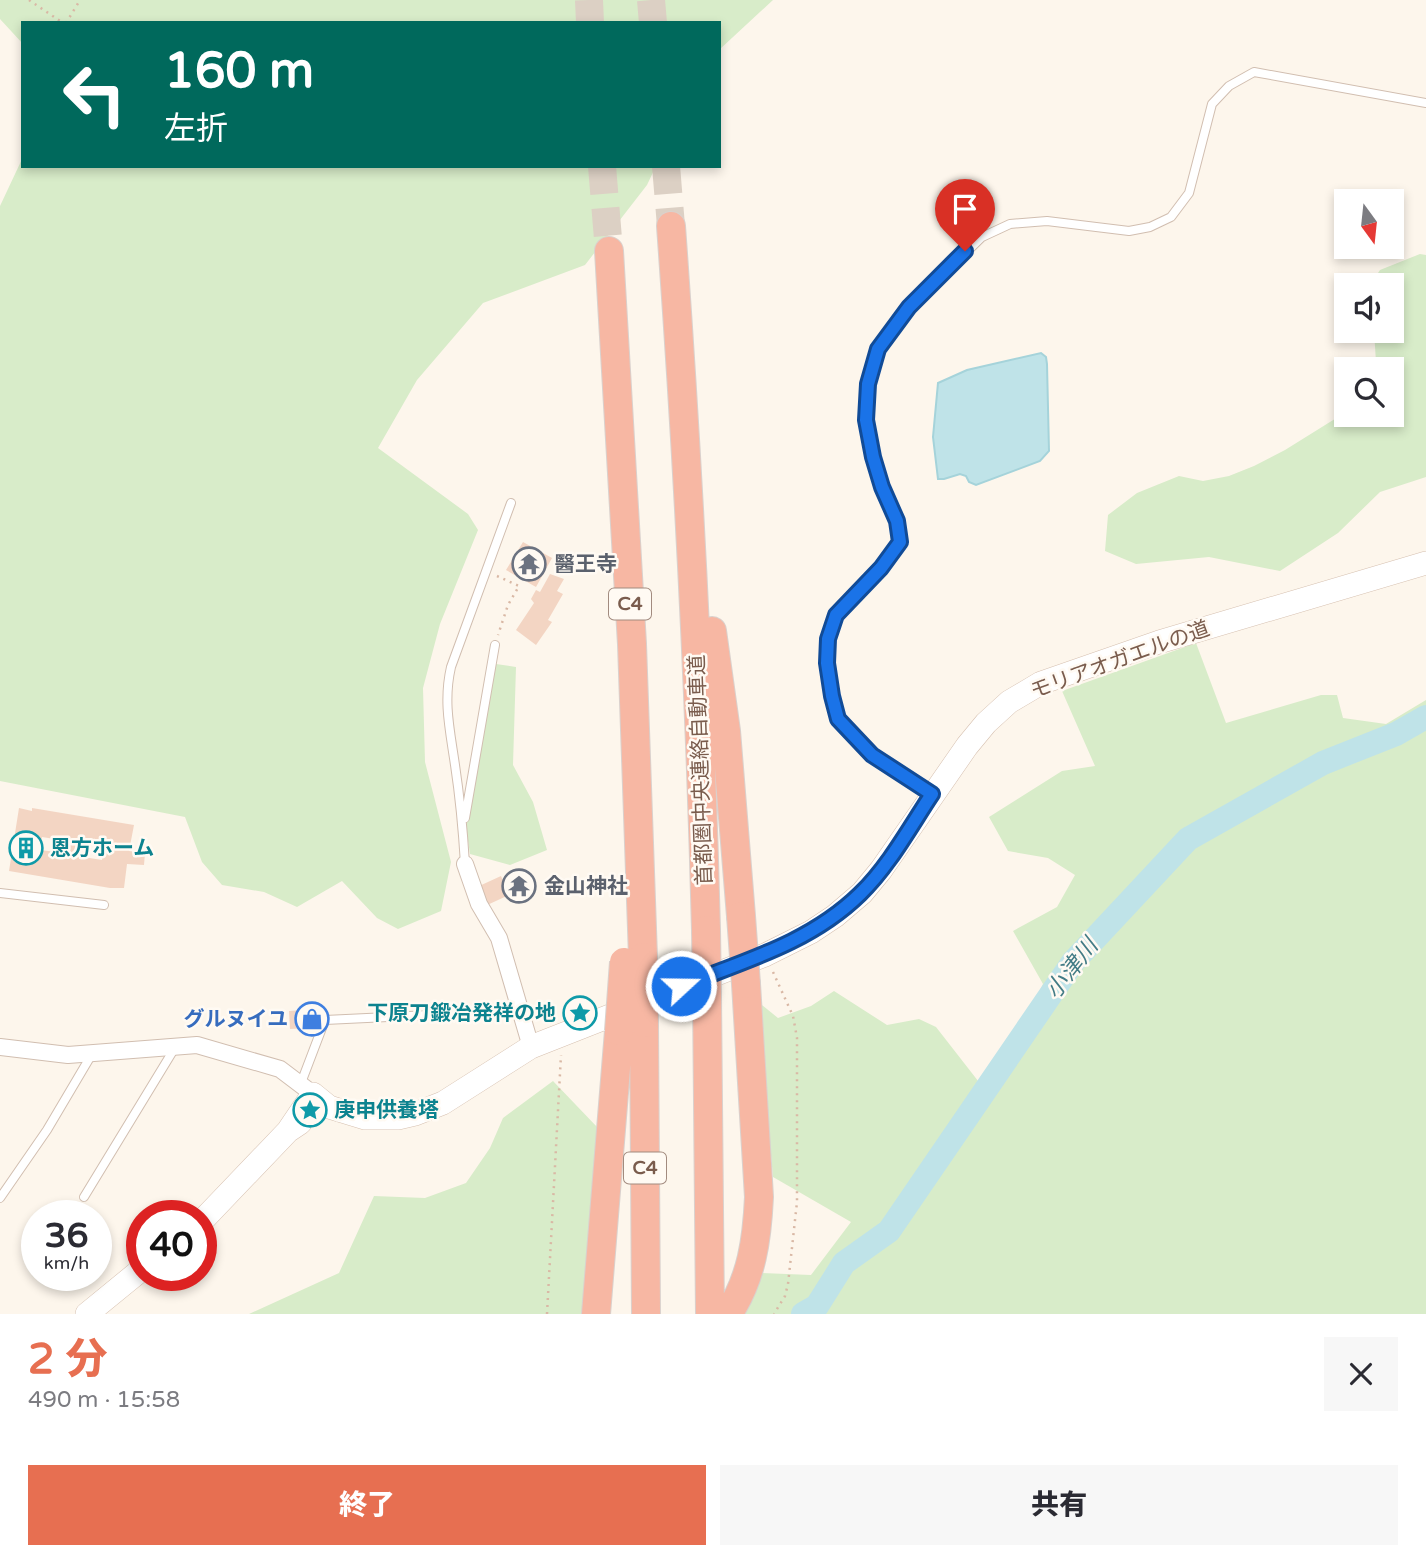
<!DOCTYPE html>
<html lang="ja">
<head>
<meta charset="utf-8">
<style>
  :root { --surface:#fff; --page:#f7f7f7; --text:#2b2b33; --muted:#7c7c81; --accent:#e76f51 }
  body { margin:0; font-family:"Varela Round","Noto Sans JP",sans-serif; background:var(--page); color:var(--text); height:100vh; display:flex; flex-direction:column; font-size:26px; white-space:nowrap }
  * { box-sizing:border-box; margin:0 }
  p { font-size:23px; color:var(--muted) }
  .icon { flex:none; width:38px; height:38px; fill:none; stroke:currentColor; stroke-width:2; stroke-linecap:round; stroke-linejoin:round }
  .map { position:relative; height:1314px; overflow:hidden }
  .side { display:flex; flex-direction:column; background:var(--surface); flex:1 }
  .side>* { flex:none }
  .hud { position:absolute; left:21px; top:21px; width:700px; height:147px; border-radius:0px; box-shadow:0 4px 10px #0003; background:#00695c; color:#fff; overflow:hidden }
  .needle { width:46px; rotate:165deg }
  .controls { position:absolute; left:1334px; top:189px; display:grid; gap:14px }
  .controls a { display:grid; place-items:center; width:70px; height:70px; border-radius:0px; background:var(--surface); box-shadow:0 4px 10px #0003; font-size:35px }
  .speed { position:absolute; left:21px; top:1200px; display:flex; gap:14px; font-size:35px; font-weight:700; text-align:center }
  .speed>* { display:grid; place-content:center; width:91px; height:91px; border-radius:50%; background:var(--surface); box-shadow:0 4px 10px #0003; line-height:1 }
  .speed small { font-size:18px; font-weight:400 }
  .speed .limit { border:10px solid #d22; background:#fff; color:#111 }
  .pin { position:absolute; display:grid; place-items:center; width:60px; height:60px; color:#fff; margin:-72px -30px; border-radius:50% 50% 50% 0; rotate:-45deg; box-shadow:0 0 7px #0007 }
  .pin .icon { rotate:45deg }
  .me { position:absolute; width:77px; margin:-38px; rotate:69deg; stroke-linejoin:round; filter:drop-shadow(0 0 5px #0008) }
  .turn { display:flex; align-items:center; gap:24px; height:147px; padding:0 28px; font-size:32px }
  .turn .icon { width:91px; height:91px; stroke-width:2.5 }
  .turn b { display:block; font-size:49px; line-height:60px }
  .round { display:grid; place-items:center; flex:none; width:74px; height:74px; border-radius:0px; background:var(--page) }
  .summary { display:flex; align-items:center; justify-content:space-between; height:119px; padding:0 28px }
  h1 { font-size:42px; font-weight:800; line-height:52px; color:var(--accent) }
  .action { display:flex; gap:14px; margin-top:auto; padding:14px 28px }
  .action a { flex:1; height:80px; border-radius:0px; background:var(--accent); color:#fff; font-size:28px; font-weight:800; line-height:80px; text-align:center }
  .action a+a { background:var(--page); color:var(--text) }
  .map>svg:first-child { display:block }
</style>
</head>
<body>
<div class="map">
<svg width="1426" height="1314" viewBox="0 0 1426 1314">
  <rect width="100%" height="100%" fill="#fdf6ec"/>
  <path fill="#d8ecc9" d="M0,0H773L719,50V23H23V44L0,19Z
    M23,157V166H656L647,185L585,265L483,303L417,380L378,448L468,514L478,530L440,624L423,688L425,762L451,862L441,911L398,929L377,918L342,881L297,907L264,892L222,885L202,862L185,817L0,781V206Z
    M1420,254L1426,255V477L1380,492L1338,533L1280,571L1209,557L1136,564L1105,551L1108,515L1137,493L1179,476L1203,481L1229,476L1254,466L1285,450L1346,412V415H1391V369H1374L1376,362L1374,331H1391V285H1370L1380,270Z
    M1196,643L1226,723L1321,695H1337L1343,718L1386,724L1426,700V1314H740L762,1273L811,1275L851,1222L773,1177L757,1001L778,1018L811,1006L834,991L887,1025L919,1019L936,1027L989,1095L1043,984L1013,931L1057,907L1075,875L1048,858L1008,851L989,817L1062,771L1095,766L1062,691Z
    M496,664L516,667L513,765L533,802L547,850L510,865L470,854L466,827Z
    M553,1081L598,1128L582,1314H249L339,1273L374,1196L425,1198L466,1183L490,1148L503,1118Z"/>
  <path fill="#bfe3e8" stroke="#a5d3da" stroke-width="2" d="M1041,353L1046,357L1047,364L1049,451L1040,461L976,485L969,482L966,476L960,474L944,479H938L933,437L938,383L967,370Z"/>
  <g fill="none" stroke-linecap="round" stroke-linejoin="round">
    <path stroke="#bfe3e8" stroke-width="24" d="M803,1314L817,1306L844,1263L889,1231L1073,962L1188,839L1323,763L1396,734L1426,717"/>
  </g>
  <path fill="#f3d5c3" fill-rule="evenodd" d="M523,542L552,558L536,587L506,570Z
    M550,574L564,579L557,591L563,594L548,620L552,622L536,645L516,630L534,603L531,599L536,590L540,592Z
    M19,808L32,811V808L134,825L129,851L145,853L144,865L127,864L124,888H110L9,871ZM42,837L67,841L65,853L40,850ZM79,843L104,847L102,860L77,856Z
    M501,876L509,895L485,906L477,887Z
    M316,1009L317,1031H310V1028L290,1029L289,1011Z"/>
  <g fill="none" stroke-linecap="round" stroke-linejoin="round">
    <path stroke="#dcd0c4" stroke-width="28" stroke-dasharray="28 14" stroke-linecap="butt" d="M589,0L590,23
      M651,0L653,23
      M602,166L609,251
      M666,166L671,226"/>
    <defs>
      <path id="lane" d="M931,794L872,755L838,719L832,696L827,663L828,639L836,615L881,568L900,543L897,521L882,487L873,457L866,420L868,384L878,349L909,308L982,237L1010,224L1047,221L1129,231L1150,227L1171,217L1189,193L1212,104L1229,86L1254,72L1426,103
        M465,818L495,645
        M465,864C463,831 460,798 455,765C450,730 443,702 451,667L511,503
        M0,893L104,905
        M301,1083L325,1020L430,1015
        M84,1197L176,1046
        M0,1198L47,1130L92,1054"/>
      <path id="street" d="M465,864L479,904L499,938L531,1047
        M0,1047L68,1055L197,1045L280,1069L313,1094"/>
      <path id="secondary" d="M288,1131L313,1094L329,1107L365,1118H398L415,1114L443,1103L531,1047L765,955L811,932L835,916L862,893L881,870L967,746L986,723L1009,702L1041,683L1159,642L1426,563
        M201,1222L288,1131L300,1123
        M87,1314L142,1269"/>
      <path id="highway" d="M671,226C688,461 700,695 706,930
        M609,251L632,644L643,957
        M712,631L726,731L741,916
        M707,996L710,1314
        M644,1023L646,1314
        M596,1314L619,1031
        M728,1314C752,1278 757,1239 759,1197L746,984"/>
    </defs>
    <use href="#lane" stroke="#d1beb0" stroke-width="10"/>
    <use href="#street" stroke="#d1beb0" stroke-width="18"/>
    <use href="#secondary" stroke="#d6c0b0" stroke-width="24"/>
    <use href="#highway" stroke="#dad1cd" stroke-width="30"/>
    <path stroke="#d9b8a5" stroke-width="2.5" stroke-dasharray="2 5" stroke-linecap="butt" d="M29,0L63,23
      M66,23L80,0
      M497,576L519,586L508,605L498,635
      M773,972L793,1016L797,1038V1202L788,1284L785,1296L774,1314
      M440,1015L466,1013L502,1004
      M547,1314L561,1055"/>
    <use href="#lane" stroke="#fff" stroke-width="8"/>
    <use href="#street" stroke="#fff" stroke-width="16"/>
    <use href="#secondary" stroke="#fff" stroke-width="23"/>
    <use href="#highway" stroke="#f7b7a3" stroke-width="28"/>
    <defs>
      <path id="highway-bridge" d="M741,916L746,984
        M706,930L707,996
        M643,957L644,1023
        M619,1031L624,962"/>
    </defs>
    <use href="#highway-bridge" stroke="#dad1cd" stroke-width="30" stroke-linecap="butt"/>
    <use href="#highway-bridge" stroke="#f7b7a3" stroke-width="28"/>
  </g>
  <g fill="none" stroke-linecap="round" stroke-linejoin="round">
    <defs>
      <path id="route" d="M681,986C744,961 810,943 860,894C889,866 910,827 932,794L872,755L838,719L832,696L827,663L828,639L836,615L881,568L900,542L897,521L882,487L873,457L866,420L868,384L878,349L909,307L965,251"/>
    </defs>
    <use href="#route" stroke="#114b97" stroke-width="18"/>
    <use href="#route" stroke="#1a73e8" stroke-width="12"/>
  </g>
  <defs>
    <symbol id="temple-ring" viewBox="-11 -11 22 22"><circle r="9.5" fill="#fffaf3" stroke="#6b7280" stroke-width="1.5"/><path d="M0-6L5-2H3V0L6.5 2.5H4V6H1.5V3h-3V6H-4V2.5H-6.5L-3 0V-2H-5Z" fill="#6b7280"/></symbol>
    <symbol id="building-ring" viewBox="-11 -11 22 22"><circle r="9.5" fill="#fffaf3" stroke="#0f9aa8" stroke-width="1.5"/><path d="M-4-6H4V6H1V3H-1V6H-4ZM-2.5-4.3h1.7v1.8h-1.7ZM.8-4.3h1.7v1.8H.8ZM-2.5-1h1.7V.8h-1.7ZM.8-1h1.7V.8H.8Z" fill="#0f9aa8"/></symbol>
    <symbol id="sight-ring" viewBox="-11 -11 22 22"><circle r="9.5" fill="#fffaf3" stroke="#0f9aa8" stroke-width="1.5"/><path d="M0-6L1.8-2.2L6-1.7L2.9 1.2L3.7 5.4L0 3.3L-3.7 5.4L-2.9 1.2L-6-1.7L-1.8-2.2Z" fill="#0f9aa8"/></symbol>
    <symbol id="shop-ring" viewBox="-11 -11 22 22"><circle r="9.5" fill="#fffaf3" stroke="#3f7fe0" stroke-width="1.5"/><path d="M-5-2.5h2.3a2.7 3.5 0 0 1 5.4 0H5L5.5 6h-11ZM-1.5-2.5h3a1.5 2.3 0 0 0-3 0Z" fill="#3f7fe0"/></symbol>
  </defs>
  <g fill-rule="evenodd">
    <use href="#temple-ring" x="510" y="545" width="38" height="38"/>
    <use href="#building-ring" x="7" y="829" width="38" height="38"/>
    <use href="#temple-ring" x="500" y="867" width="38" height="38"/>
    <use href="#sight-ring" x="561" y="994" width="38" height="38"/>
    <use href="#shop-ring" x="293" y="1000" width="38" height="38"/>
    <use href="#sight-ring" x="291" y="1091" width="38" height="38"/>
  </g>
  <g text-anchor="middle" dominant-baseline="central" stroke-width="5" stroke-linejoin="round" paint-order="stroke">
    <g fill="#fffaf3" stroke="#a28b7f" stroke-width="2">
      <rect x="609" y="588.5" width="42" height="31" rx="5"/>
      <rect x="624" y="1152.5" width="42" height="31" rx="5"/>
    </g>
    <g font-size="19" font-weight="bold" fill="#7a5c4d">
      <text x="630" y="604">C4</text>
      <text x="645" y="1168">C4</text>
    </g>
    <g font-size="21" font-weight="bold" fill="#5b616d" stroke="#fffaf3" text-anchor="start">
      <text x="554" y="564">醫王寺</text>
      <text x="544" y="886">金山神社</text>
    </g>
    <g font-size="21" fill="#7a5c4d" stroke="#fffaf3">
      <text transform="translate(1120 660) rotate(-20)">モリアオガエルの道</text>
      <text transform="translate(701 770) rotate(-92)">首都圏中央連絡自動車道</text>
    </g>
    <g font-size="21" font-weight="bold" fill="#0d838f" stroke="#fffaf3" text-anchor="start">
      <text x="50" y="848">恩方ホーム</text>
      <text x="556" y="1013" text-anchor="end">下原刀鍛冶発祥の地</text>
      <text x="334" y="1110">庚申供養塔</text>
    </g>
    <g font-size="21" font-weight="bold" fill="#366cbe" stroke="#fffaf3" text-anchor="end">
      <text x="288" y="1019">グルヌイユ</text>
    </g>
    <g font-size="23" font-style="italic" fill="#437c86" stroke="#fffaf3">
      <text transform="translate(1072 969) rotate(-52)">小津川</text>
    </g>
  </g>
</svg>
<div class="controls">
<a><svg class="needle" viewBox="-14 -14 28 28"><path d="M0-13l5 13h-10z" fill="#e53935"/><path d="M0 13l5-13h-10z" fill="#7c7c81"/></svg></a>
<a><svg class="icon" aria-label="sound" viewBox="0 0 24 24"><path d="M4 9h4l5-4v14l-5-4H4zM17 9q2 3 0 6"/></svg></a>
<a><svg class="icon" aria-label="search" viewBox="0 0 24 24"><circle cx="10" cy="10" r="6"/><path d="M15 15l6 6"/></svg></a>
</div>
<div class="speed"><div>36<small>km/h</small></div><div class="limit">40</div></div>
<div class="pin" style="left:965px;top:251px;background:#d93025"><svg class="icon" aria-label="arrive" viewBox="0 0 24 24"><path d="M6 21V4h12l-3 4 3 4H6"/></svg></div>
<svg class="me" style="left:681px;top:986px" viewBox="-20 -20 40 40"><circle r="17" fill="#1a73e8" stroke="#fff" stroke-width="3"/><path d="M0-11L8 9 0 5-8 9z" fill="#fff"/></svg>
<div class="hud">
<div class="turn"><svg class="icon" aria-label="left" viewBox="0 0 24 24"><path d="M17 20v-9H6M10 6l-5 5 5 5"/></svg><div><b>160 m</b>左折</div></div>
</div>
</div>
<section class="side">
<div class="summary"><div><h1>2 分</h1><p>490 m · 15:58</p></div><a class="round"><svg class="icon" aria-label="close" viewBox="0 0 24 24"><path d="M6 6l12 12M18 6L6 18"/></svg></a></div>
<div class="action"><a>終了</a><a>共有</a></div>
</section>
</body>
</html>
